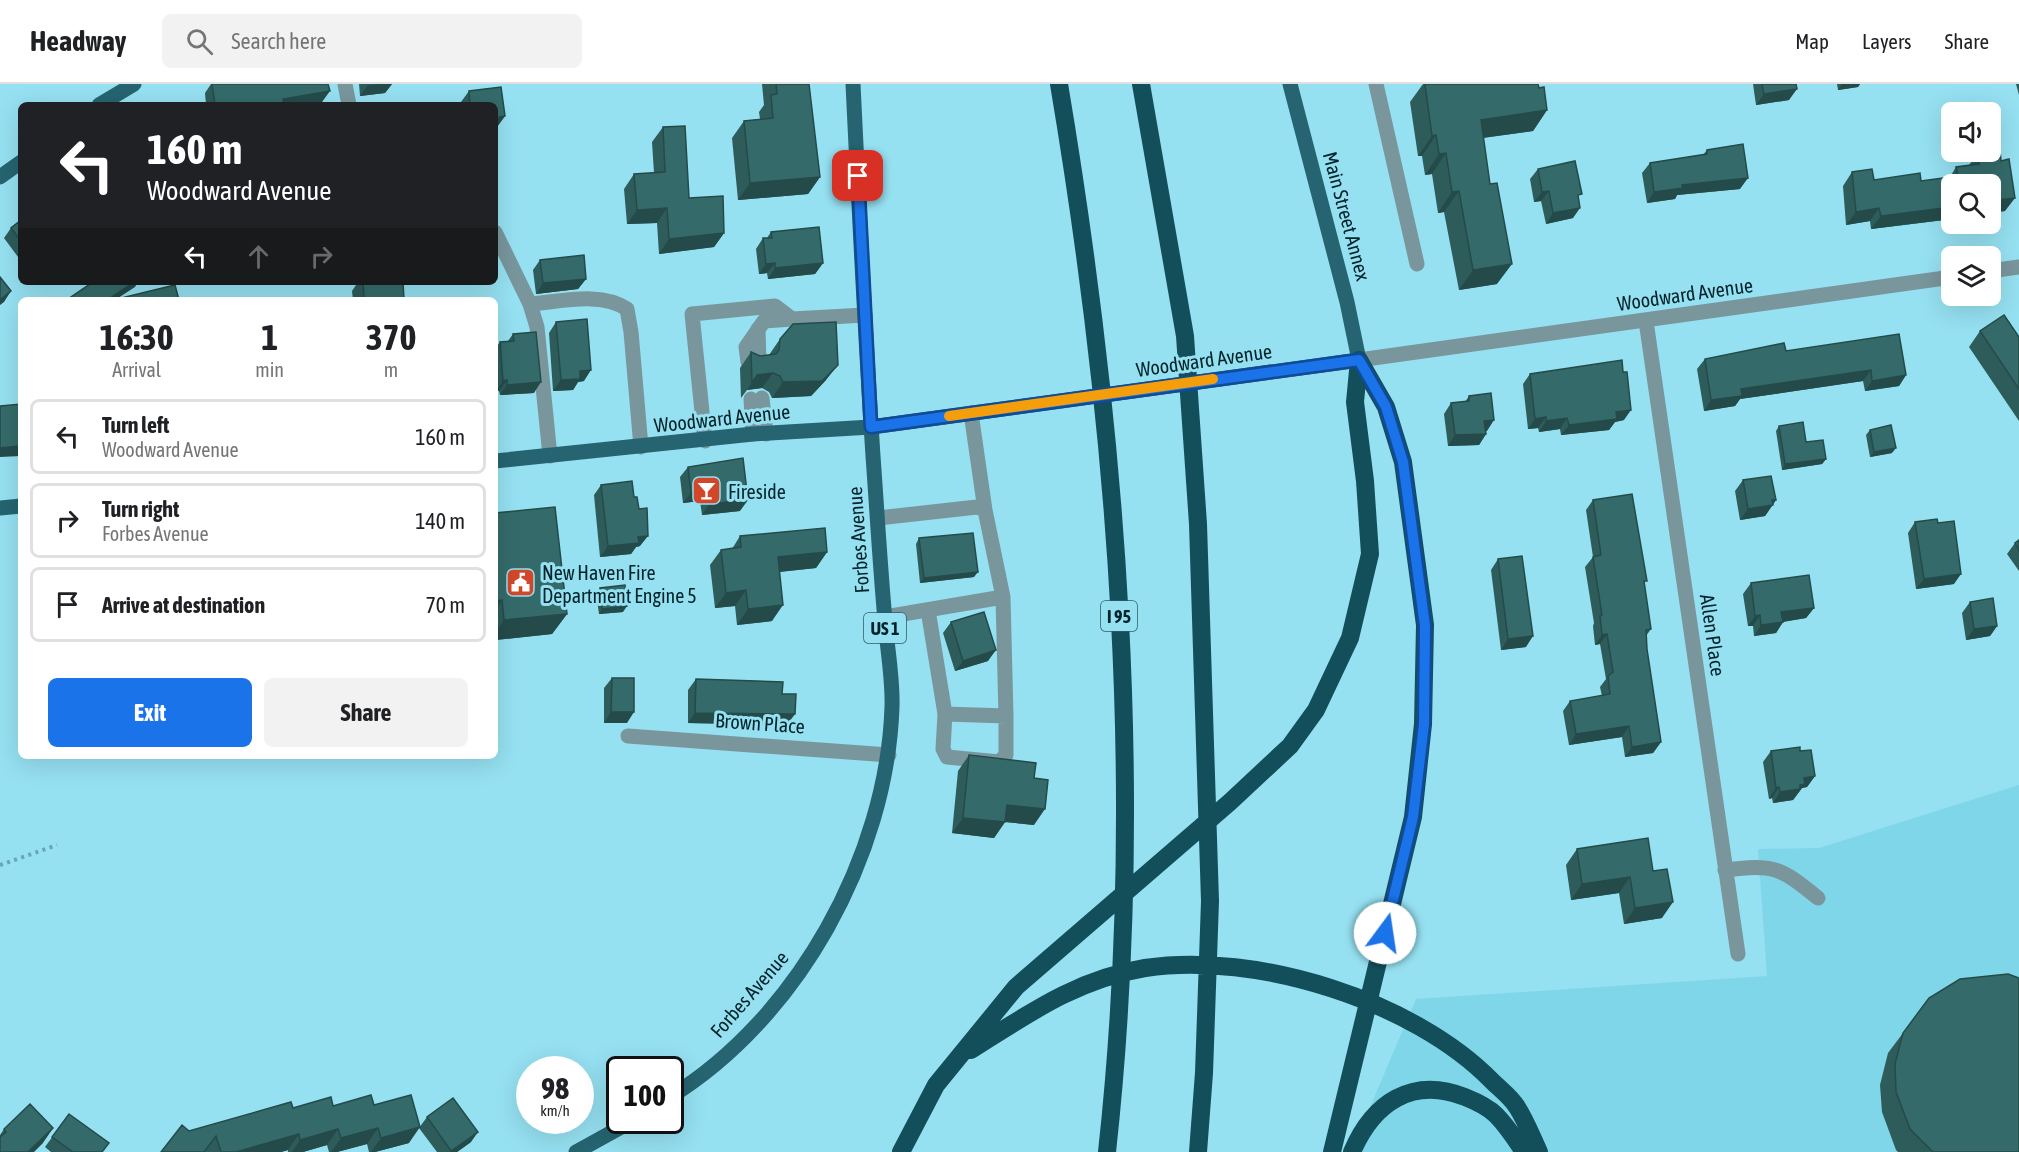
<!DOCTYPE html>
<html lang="en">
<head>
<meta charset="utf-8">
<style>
  :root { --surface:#fff; --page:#f2f2f2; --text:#202124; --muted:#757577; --line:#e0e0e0; --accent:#1a73e8 }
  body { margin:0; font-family:"Asap Condensed",sans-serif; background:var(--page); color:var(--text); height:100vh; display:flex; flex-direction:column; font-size:22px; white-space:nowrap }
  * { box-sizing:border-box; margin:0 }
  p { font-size:20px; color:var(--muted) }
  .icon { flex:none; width:33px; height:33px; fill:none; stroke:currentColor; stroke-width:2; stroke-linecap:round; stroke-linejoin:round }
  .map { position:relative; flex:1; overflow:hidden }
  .sheet { position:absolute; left:18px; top:213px; width:480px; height:462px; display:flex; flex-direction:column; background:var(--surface); border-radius:9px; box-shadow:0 6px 24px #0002 }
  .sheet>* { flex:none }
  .hud { position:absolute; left:18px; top:18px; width:480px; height:183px; border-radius:9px; box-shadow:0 6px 24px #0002; background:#202124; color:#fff; overflow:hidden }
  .tools { position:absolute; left:1941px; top:18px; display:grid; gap:12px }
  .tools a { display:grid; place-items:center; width:60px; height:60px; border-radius:9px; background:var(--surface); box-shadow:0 6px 24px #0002; font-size:30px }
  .speed { position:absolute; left:516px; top:972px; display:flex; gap:12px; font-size:30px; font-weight:700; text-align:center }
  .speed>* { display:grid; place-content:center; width:78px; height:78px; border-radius:50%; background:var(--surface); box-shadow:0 6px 24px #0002; line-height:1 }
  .speed small { font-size:15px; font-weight:400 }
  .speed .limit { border:3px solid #111; border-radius:9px; background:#fff; color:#111 }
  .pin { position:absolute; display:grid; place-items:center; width:51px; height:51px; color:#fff; margin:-26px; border-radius:12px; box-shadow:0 3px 9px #0006 }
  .me { position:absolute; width:66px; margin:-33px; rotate:14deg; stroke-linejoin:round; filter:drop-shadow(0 0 4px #0008) }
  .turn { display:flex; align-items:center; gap:21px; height:126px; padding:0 30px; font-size:27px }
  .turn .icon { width:78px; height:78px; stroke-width:2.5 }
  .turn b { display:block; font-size:42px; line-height:51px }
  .lanes { display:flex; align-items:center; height:57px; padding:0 30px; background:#0003; justify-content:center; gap:30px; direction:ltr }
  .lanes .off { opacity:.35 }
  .eta { display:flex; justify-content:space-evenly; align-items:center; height:102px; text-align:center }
  .eta b { font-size:36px; font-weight:700; line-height:42px }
  .button { display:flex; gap:12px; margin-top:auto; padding:12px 30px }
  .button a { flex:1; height:69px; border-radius:9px; background:var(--accent); color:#fff; font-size:24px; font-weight:700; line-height:69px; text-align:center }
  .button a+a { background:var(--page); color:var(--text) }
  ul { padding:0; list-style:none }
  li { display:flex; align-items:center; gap:18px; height:75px; margin:0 12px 9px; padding:0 18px; border:3px solid var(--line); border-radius:9px }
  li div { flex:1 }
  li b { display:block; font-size:22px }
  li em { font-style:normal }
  header { display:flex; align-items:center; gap:36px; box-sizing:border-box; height:84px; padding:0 30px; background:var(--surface); border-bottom:2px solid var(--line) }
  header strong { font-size:28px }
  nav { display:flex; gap:33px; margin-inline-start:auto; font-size:21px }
  .search { width:420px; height:54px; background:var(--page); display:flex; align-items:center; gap:15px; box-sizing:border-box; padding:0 21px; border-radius:9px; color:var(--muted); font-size:22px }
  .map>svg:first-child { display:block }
</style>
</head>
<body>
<header>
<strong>Headway</strong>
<div class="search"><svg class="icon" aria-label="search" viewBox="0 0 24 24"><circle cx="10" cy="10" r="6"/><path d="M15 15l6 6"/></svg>Search here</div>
<nav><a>Map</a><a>Layers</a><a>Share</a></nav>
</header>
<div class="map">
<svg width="2019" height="1068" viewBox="0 0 2019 1068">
  <rect width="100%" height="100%" fill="#95e0f1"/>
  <path fill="#7fd6e9" d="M2019,701V1068H1351L1416,915L1767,892L1758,765L1819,764Z"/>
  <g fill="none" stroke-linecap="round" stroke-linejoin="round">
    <path stroke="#68a6b4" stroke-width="4" stroke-dasharray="3 4.5" stroke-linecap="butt" d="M0,781L57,761"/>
    <path stroke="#79969d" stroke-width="15" d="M345,0L349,21
      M1376,0L1417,180
      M495,148L530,220L537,243L550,372
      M1990,187L2019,183
      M530,220C560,218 601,207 627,225L631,248L641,363
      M1646,237L1738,870
      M758,245L759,278
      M1359,276L1952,193
      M748,278L746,263L764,237L792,235
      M762,314L766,350
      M751,315L753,350
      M971,329L985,426
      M705,357L692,230L775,222L792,235L865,231
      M878,434L977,423L985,426L1003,513L885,533
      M928,526L945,630L943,665L947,673L999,678L1006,671V632
      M945,630L1006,632L1003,513
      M628,652L889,671
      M1725,786C1774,780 1780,783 1818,814"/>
    <path stroke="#256470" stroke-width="15" d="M99,21L134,0
      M0,93L21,78
      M495,377L753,350L871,343L1359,276L1347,218L1290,0
      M0,424L21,422
      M670,1013C798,934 887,772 892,623C893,594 887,564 885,536C880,481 877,427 873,372C865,248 859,124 853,0
      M576,1068L634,1036"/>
    <path stroke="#134f5b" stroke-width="18" d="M1059,0C1118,351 1146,713 1107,1068
      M1141,0L1185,252L1198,440L1210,817L1204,989L1198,1068
      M971,966C1028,930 1077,895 1145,884C1256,867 1414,917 1492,997C1500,1005 1511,1013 1517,1023C1526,1037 1532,1053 1539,1068
      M901,1068L936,1001L1016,903L1230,718L1290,662L1316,626L1350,554L1370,470L1365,397L1355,318L1359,276
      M1332,1068L1413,733L1423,640L1425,541L1403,378L1386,323L1359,276
      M1352,1068C1373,1019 1412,992 1465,1013C1475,1017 1488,1023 1496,1031C1507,1042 1516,1056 1524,1068"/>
  </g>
  <path fill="#2d5c5b" d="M211,0H328L322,18L305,21H206L205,9Z
    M359,0H392L385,9L360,12Z
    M762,0H809L820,93L808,110L738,116L732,54L744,37L760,35L759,28L764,21Z
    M1423,0H1538L1547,26L1533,47L1483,54L1497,200L1459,206L1444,128L1438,129L1432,90L1425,91L1422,72H1418L1410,18Z
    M1753,0H1797H1796L1789,16L1756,21Z
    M1837,0H1860L1858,3L1838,6Z
    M2016,0H2019V11Z
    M501,3L505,32L497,43H495V21H462L461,18L469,7Z
    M663,43L689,114L724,149L714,163L659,170L657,139L627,140L624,105L634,90L654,89L652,58Z
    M1707,66L1740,105L1677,111L1675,115L1647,119L1642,89L1650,79L1703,71Z
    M1978,69L2005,127L1990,129V100H1952V135L1871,145L1870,137L1846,141L1843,102L1852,88L1874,96L1921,97L1950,93L1956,83L1969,81Z
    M1538,85L1578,115L1573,134L1546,140L1541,117L1534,118L1530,95Z
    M21,136V177L4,154L11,144Z
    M771,148L823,179L815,190L768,195L767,189L759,190L756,165L763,154H767Z
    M540,176L586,195L578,205L536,210L533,186Z
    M358,198H403L404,216H353L352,207Z
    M556,238L584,297L578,298L573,306L553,307L549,249Z
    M1980,247L2019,253V337L1969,263Z
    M513,250L534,309L500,311L499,307H496L495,265L500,258L508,257Z
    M780,255L826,296L811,312L772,314L769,308L762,304L747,306L741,314L740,284L751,268L760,272L769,271Z
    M1786,267L1906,291L1899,302L1865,307L1863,297L1740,315L1735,322L1704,327L1697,285L1705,275Z
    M1530,290L1624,336L1615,338L1609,346L1561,351L1560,345L1539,348L1538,344L1528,345L1523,300Z
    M1469,312L1487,347H1486V350L1479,361L1448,362L1444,330L1451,319L1465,318Z
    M1779,342L1806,358L1826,375L1822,380L1782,386L1776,347Z
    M1870,346L1892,369L1870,373L1866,351Z
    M688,383L740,427L702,431L700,417L683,419L680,393Z
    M1743,396L1776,416L1765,432L1740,436L1735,407Z
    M601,401L640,462L636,463L631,470L600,473L594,411Z
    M1593,416L1644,501L1651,545L1646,552L1647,565L1661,658L1653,669L1625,673L1622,653L1569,661L1563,627L1570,617L1602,612L1600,603L1606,595L1600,560L1595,561L1593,542L1594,539L1585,483L1593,473L1586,426Z
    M495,429L567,530L552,550L495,556Z
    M1915,438L1954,500L1916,505L1908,449Z
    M740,452L827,468L816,484L780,488L772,537L737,541L735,522L715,524L710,481L721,466L732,465Z
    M919,454L974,493L920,499L916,460Z
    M2019,456V487L2007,470L2015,459Z
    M1498,475L1526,563L1501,566L1491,486Z
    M1751,499L1814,524L1806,534L1783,538L1776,549L1754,552L1753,542H1748L1743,510Z
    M600,504L623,528L599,530L596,509Z
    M1970,518L1997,542L1990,552L1966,556L1962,529Z
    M951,538L988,577L955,587L943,549Z
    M612,594L627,639H604V604Z
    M696,595L782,610L787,641L688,639V606Z
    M1771,667H1800L1815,692L1807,703L1802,704L1793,716L1773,719L1772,714L1769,715L1763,678Z
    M969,671L1034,694V741L1005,738L994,754L952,749L958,687Z
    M1577,765L1653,787L1662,834L1624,840L1619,809L1571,816L1566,781Z
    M1903,949L2019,1068H1898L1896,1066L1882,1028L1880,1001L1888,969Z
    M374,1021L409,1059L375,1068H369L367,1060L337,1068H329L327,1061L303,1068H288V1066L281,1068H161L189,1047L293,1024Z
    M69,1030L102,1068H51L45,1063Z
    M427,1033L471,1058L457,1068H437L419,1044Z
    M53,1044L42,1060L0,1068V1051L4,1045Z"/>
  <path fill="#244b4a" d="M380,0H392L385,9L360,12L368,1Z
    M1842,0H1860L1858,3L1838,6Z
    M1797,5L1789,16L1756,21L1764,10Z
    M330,7L322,18L305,21H279L283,15Z
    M1547,26L1533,47L1466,56L1481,36Z
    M505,32L497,43H495V34Z
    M1436,51L1422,72H1418L1432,52Z
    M1446,69L1432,90L1425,91L1439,70Z
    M820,93L808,110L738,116L750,99Z
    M1748,94L1740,105L1677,111L1675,115L1647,119L1654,108L1682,101Z
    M1459,107L1444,128L1438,129L1452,108Z
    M1549,107L1541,117L1534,118L1542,108Z
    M2015,114L2005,127L1990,129V117Z
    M1952,123V135L1871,145L1881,132Z
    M667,124L657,139L627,140L637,126Z
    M1580,124L1573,134L1546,140L1553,129Z
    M1879,124L1870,137L1846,141L1856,128Z
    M724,149L714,163L659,170L669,155Z
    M775,179L767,189L759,190L766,180Z
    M823,179L815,190L768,195L775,184Z
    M1512,180L1497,200L1459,206L1473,186Z
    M586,195L578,205L536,210L543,199Z
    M134,198H138L135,203L115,216H107Z
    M11,207L4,218L0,221V216Z
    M838,281L826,296L811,312L772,314L783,298Z
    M591,286L584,297L578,298L573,306L553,307L561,296L580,287Z
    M1871,286L1863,297L1740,315L1735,322L1704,327L1711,316L1741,305Z
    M773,289L762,304L747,306L757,291Z
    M1906,291L1899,302L1865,307L1872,297Z
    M507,296L499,307H496L503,297Z
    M541,298L534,309L500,311L507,301Z
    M1631,326L1624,336L1615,338L1609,346L1561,351L1569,341L1616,328Z
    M1546,333L1538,344L1528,345L1535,335Z
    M1567,334L1560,345L1539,348L1546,337Z
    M1494,336L1487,347L1477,348L1484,337Z
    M1486,350L1479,361L1448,362L1455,351Z
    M21,362V372L0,373V364Z
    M1896,364L1892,369L1870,373L1874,368Z
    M1826,375L1822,380L1782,386L1785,380Z
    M708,407L700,417L683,419L691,409Z
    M748,416L740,427L702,431L709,420Z
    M1772,416H1776L1765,432L1740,436L1748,425Z
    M648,452L640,462L636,463L631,470L600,473L608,462L638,453Z
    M827,468L816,484L767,489L778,473Z
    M978,488L974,493L920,499L924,494Z
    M1961,490L1954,500L1916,505L1924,495Z
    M746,506L735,522L715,524L726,509Z
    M502,516L495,526V517Z
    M783,521L772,537L737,541L748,525Z
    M627,522L623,528L599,530L602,525Z
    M1814,524L1806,534L1774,539L1781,528Z
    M567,530L552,550L495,556V549L504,536Z
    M1760,531L1753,542H1748L1755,532Z
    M1783,538L1776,549L1754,552L1761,541Z
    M1997,542L1990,552L1966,556L1974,545Z
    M1607,550L1600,560L1595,561L1602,551Z
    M1533,552L1526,563L1501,566L1508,555Z
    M996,566L988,577L955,587L963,577Z
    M611,628H634L627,639H604Z
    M695,629L795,630L787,641L688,639Z
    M1629,642L1622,653L1569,661L1576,650Z
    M1661,658L1653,669L1625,673L1632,663Z
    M1815,692L1807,703L1802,704L1793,716L1773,719L1780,708L1804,694Z
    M1779,703L1772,714L1769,715L1776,704Z
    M1007,721L1045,725L1034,741L996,737Z
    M963,734L1005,738L994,754L952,749Z
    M1630,793L1619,809L1571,816L1582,800Z
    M1673,818L1662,834L1624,840L1635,824Z
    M420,1043L409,1059L375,1068H371L381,1054Z
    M53,1044L42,1060L34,1068H28Z
    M378,1044L367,1060L337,1068H331L341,1054Z
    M338,1045L327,1061L303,1068H292L300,1056Z
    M478,1048L471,1058L457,1068H451Z
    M299,1050L288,1066L281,1068H236Z"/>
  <path fill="#346b6a" stroke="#244b4a" stroke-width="1.5" d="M212,0H328L330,7L283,15L284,21H215Z
    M776,0H809L820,93L750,99L744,37L773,34L771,11L777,10Z
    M1425,0H1538L1539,4L1544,3L1547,26L1481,36L1490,100L1497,99L1512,180L1473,186L1459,107L1452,108L1446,69L1439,70L1436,51L1432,52Z
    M1762,0H1796L1797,5L1764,10Z
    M501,3L505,32L495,34V21H470L469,7Z
    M685,42L689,114L723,112L724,149L669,155L667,124L637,126L634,90L665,88L663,43Z
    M1743,60L1748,94L1682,101L1683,104L1654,108L1650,79L1707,70V66Z
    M2000,66L2001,77L2009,75L2015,114L1990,117V100H1952V123L1881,132L1879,124L1856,128L1852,88L1872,85L1874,96L1920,89L1921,97L1958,92L1956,83L1979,80L1978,69Z
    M1575,77L1582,110L1578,111L1580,124L1553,129L1549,107L1542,108L1538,85Z
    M21,136V157L11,144Z
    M819,143L823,179L775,184V179L766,180L763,154H772L771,148Z
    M584,171L586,195L543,199L540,176Z
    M0,193L11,207L0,216Z
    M93,198H134L107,216H73L71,213Z
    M363,198H403L404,216H364Z
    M175,201L179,216H121V214Z
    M2004,231L2019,253V305L1980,247Z
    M587,235L591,286L580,287V295L561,296L556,238Z
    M836,238L838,281L822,297L783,298L780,292L773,289L757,291L752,299L751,268L760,272L776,270L779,266L780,255L793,240Z
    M536,248L541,298L507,301V296L503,297L500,258L514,257L513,250Z
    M1899,250L1906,291L1872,297L1871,286L1741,305L1742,312L1711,316L1705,275L1784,259L1786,267Z
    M1622,276L1623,288H1627L1631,326L1616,328L1617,335L1569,341L1567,334L1546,337V333L1535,335L1530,290Z
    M1491,309L1494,336L1484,337L1486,350L1455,351L1451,319L1469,317V312Z
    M21,320V362L0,364V322Z
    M1803,338L1806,358L1823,356L1826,375L1785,380L1779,342Z
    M1891,341L1896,364L1874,368L1870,346Z
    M743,374L748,416L709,420L708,407L691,409L688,383Z
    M1771,392L1776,416H1772L1773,421L1748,425L1743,396Z
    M632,397L634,413H637L639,425L647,424L648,452L638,453L639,459L608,462L601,401Z
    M1632,410L1647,497H1644L1651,545L1646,546L1647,565L1661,658L1632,663L1629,642L1576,650L1570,617L1610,610L1608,592L1613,588L1607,550L1602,551L1600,532L1602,531L1593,473L1601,471L1593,416Z
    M555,423L567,530L504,536L502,516L495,517V429Z
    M1937,435L1938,439L1954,437L1961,490L1924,495L1915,438Z
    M825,444L827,468L778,473L783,521L748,525L746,506L726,509L721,466L741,463L740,452Z
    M973,449L978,488L924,494L919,454Z
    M2019,456V466L2015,459Z
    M1522,472L1533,552L1508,555L1498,475Z
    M1809,491L1814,524L1781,528L1783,538L1761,541L1760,531L1755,532L1751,499Z
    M625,501L627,522L602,525L600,504Z
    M1993,514L1997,542L1974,545L1970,518Z
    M984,528L996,566L963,577L951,538Z
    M612,594H634V628H611Z
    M696,595L783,598L782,610H796L795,630L695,629Z
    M1800,663V667L1811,666L1815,692L1804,694L1805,700L1800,701V705L1780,708L1779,703L1776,704L1771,667Z
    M969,671L1036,679L1034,694L1048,696L1045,725L1007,721L1005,738L963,734Z
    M1648,754L1653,787L1667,785L1673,818L1635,824L1630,793L1582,800L1577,765Z
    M2008,890L2019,894V1068H1933L1910,1045L1896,1008L1895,980L1903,949L1929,914L1960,895Z
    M371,1011L374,1021L411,1011L420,1043L381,1054L378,1044L341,1054L338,1045L300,1056L299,1050L236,1068H221L216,1052L204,1068H161L182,1041L189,1047L291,1018L293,1024L331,1013L333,1022Z
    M453,1014L478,1048L451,1067L427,1033Z
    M30,1020L53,1044L28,1068H0V1053L6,1048L4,1045Z
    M69,1030L109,1059L102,1068H73L52,1053Z"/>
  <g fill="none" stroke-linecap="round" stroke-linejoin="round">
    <defs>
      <path id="route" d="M858,92L871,343L1359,276L1386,323L1403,378L1425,542L1424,640L1413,733L1385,849"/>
    </defs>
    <use href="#route" stroke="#114b97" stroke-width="15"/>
    <use href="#route" stroke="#1a73e8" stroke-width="10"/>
    <path stroke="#f59e0b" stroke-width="10" d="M949,332L1213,295"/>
  </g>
  <defs>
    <symbol id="bar-square" viewBox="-11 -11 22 22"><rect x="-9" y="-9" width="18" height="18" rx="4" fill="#d2472a" stroke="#95e0f1"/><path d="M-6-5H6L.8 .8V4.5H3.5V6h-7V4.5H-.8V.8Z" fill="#fff"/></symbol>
    <symbol id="civic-square" viewBox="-11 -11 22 22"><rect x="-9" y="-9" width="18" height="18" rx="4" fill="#d2472a" stroke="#95e0f1"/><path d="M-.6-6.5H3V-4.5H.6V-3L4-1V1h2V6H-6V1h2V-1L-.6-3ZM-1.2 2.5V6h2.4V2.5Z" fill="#fff"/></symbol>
  </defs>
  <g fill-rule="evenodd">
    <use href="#bar-square" x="690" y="390" width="33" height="33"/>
    <use href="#civic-square" x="504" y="482" width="33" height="33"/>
  </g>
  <g text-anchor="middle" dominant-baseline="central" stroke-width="6" stroke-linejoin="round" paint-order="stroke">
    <g fill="#95e0f1" stroke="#2f5c66" stroke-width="1.5">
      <rect x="1101" y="517" width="36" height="30" rx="4.5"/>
      <rect x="864" y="529" width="42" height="30" rx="4.5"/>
    </g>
    <g font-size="18" font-weight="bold" fill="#03232a">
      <text x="1119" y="532">I 95</text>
      <text x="885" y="544">US 1</text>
    </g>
    <g font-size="20" fill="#03232a" stroke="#95e0f1">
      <text transform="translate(1347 132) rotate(75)">Main Street Annex</text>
      <text transform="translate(1685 210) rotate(-8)">Woodward Avenue</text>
      <text transform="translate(1204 276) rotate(-8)">Woodward Avenue</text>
      <text transform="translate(722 334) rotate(-6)">Woodward Avenue</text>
      <text transform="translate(858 456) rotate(-94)">Forbes Avenue</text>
      <text transform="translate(1713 551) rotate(82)">Allen Place</text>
      <text transform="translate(760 639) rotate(4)">Brown Place</text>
      <text transform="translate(749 910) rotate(-49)">Forbes Avenue</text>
    </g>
    <g font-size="20" fill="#03232a" stroke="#95e0f1" text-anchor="start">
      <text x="728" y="407">Fireside</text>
      <text x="542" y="488">New Haven Fire<tspan x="542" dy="23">Department Engine 5</tspan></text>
    </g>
  </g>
</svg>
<div class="tools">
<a><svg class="icon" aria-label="sound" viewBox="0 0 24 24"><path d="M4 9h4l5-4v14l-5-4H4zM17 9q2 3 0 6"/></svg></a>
<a><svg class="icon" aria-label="search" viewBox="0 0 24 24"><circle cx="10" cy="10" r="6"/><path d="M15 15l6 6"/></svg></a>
<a><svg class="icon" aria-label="layers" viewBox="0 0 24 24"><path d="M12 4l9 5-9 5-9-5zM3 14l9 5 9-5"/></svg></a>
</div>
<div class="speed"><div>98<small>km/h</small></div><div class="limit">100</div></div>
<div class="pin" style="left:858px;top:92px;background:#d93025"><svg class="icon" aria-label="arrive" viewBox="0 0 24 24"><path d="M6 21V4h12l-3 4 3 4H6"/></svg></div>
<svg class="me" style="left:1385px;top:849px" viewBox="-20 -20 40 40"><circle r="19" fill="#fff"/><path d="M0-13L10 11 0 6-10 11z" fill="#1a73e8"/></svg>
<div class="hud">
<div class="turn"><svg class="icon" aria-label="left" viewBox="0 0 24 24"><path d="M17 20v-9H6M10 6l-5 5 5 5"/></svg><div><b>160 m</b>Woodward Avenue</div></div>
<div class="lanes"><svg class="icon" aria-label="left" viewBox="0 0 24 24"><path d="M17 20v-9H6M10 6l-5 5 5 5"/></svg><svg class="icon off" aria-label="ahead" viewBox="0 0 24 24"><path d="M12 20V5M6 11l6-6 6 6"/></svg><svg class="icon off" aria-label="right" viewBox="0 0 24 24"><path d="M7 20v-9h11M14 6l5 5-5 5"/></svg></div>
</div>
<section class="sheet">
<div class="eta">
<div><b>16:30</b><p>Arrival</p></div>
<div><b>1</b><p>min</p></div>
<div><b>370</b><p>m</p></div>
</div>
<ul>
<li><svg class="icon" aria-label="left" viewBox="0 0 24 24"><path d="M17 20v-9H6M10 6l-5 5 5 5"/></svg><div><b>Turn left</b><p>Woodward Avenue</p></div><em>160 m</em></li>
<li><svg class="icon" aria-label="right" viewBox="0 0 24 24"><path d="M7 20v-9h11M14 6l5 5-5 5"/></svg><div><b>Turn right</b><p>Forbes Avenue</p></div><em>140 m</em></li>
<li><svg class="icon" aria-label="arrive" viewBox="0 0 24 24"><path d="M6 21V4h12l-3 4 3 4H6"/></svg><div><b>Arrive at destination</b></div><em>70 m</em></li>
</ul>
<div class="button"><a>Exit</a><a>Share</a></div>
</section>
</div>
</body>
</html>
